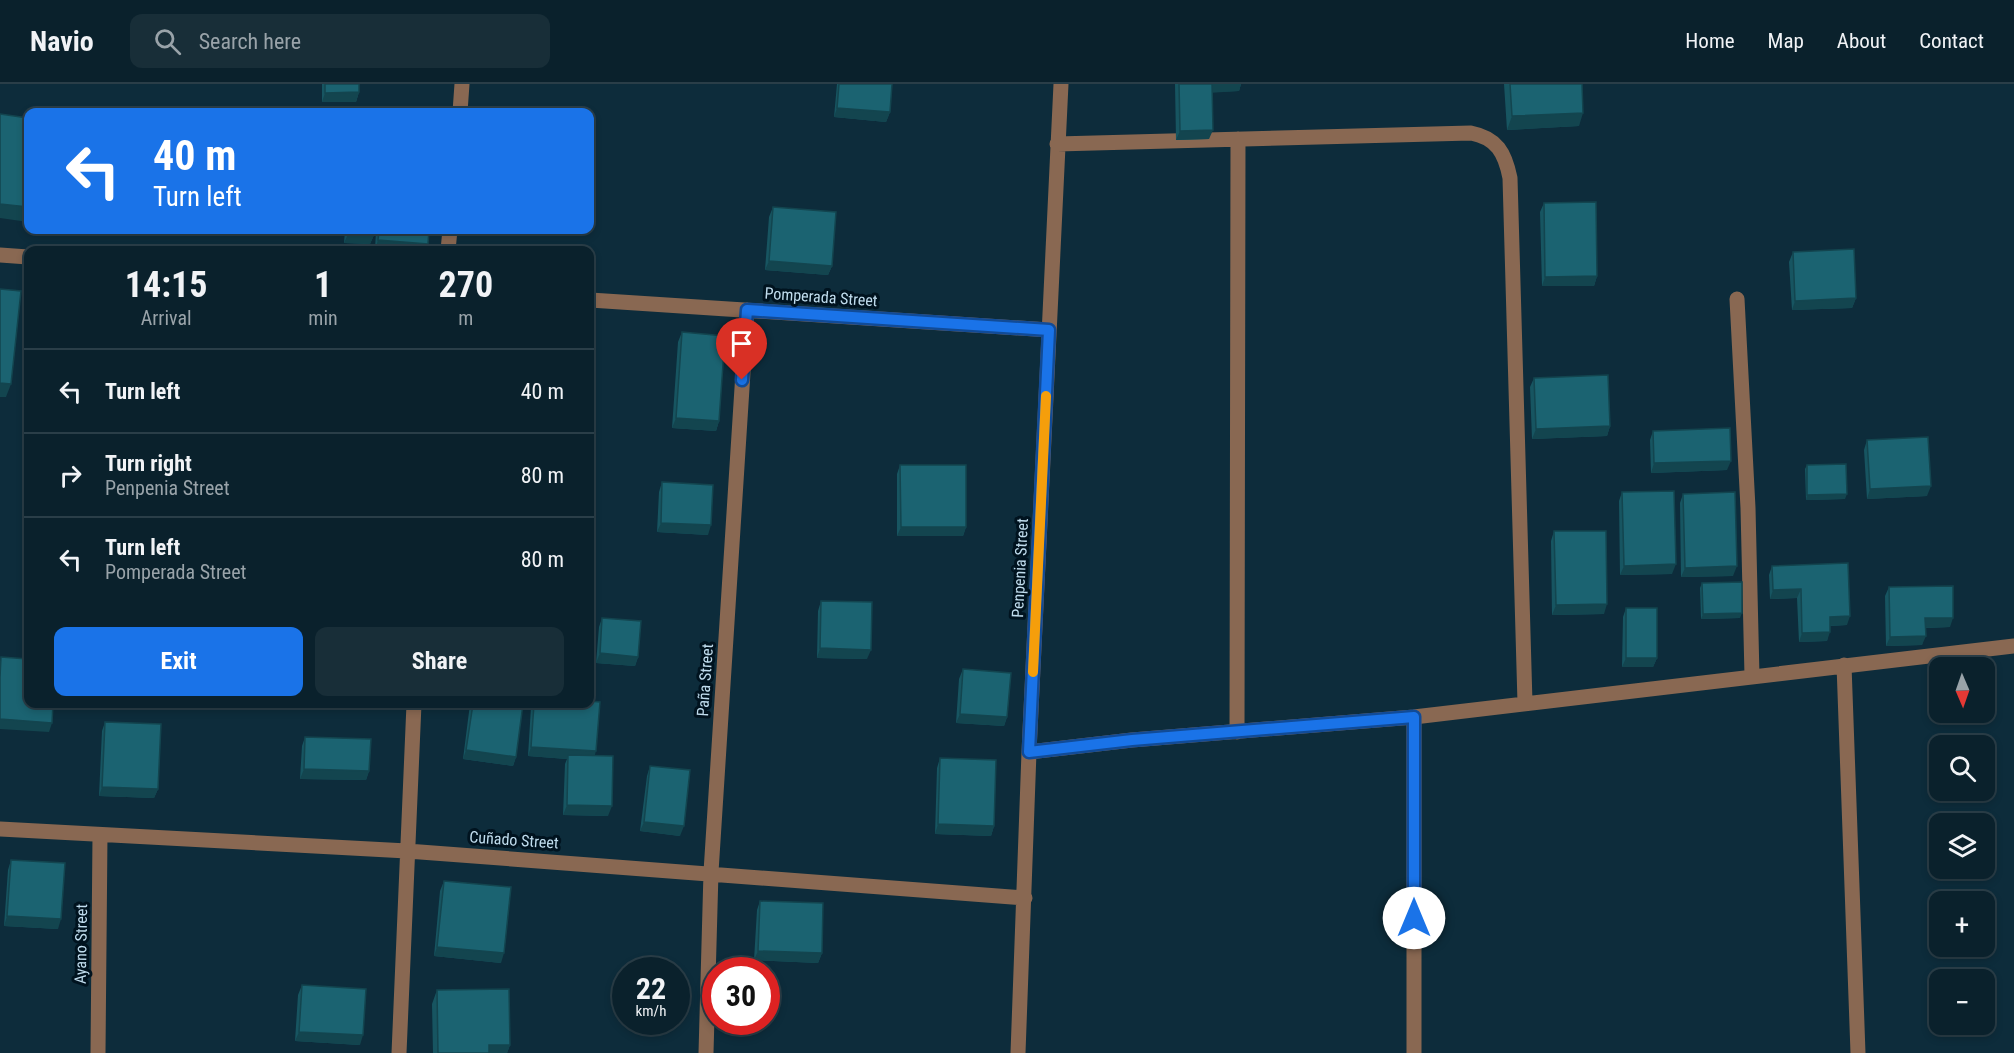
<!DOCTYPE html>
<html lang="en">
<head>
<meta charset="utf-8">
<style>
  :root { --surface:#0a212c; --page:#182e38; --text:#f1f3f6; --muted:#99a3a9; --line:#2a3e48; --accent:#1a73e8 }
  body { margin:0; font-family:"Roboto Condensed",sans-serif; background:var(--page); color:var(--text); height:100vh; display:flex; flex-direction:column; font-size:22px; white-space:nowrap }
  * { box-sizing:border-box; margin:0 }
  p { font-size:20px; color:var(--muted) }
  .icon { flex:none; width:33px; height:33px; fill:none; stroke:currentColor; stroke-width:2; stroke-linecap:round; stroke-linejoin:round }
  .map { position:relative; flex:1; overflow:hidden }
  .drawer { position:absolute; left:24px; top:162px; width:570px; height:462px; display:flex; flex-direction:column; background:var(--surface); border-radius:12px; box-shadow:0 3px 9px #0003,0 0 0 2px var(--line) }
  .drawer>* { flex:none }
  .top-card { position:absolute; left:24px; top:24px; width:570px; height:126px; border-radius:12px; box-shadow:0 3px 9px #0003,0 0 0 2px var(--line); background:#1a73e8; color:#fff; overflow:hidden }
  .needle { width:39px; rotate:178deg }
  .buttons { position:absolute; left:1929px; top:573px; display:grid; gap:12px }
  .buttons a { display:grid; place-items:center; width:66px; height:66px; border-radius:12px; background:var(--surface); box-shadow:0 3px 9px #0003,0 0 0 2px var(--line); font-size:30px }
  .speed { position:absolute; left:612px; top:873px; display:flex; gap:12px; font-size:30px; font-weight:700; text-align:center }
  .speed>* { display:grid; place-content:center; width:78px; height:78px; border-radius:50%; background:var(--surface); box-shadow:0 3px 9px #0003,0 0 0 2px var(--line); line-height:1 }
  .speed small { font-size:15px; font-weight:400 }
  .speed .limit { border:9px solid #d22; background:#fff; color:#111 }
  .pin { position:absolute; display:grid; place-items:center; width:51px; height:51px; color:#fff; margin:-62px -26px; border-radius:50% 50% 50% 0; rotate:-45deg; box-shadow:0 0 6px #0007 }
  .pin .icon { rotate:45deg }
  .me { position:absolute; width:66px; margin:-33px; rotate:0deg; stroke-linejoin:round; filter:drop-shadow(0 0 4px #0008) }
  .turn { display:flex; align-items:center; gap:21px; height:126px; padding:0 30px; font-size:27px }
  .turn .icon { width:78px; height:78px; stroke-width:2.5 }
  .turn b { display:block; font-size:42px; line-height:51px }
  .eta { display:flex; justify-content:space-evenly; align-items:center; height:102px; text-align:center }
  .eta b { font-size:36px; font-weight:700; line-height:42px }
  .cta { display:flex; gap:12px; margin-top:auto; padding:12px 30px }
  .cta a { flex:1; height:69px; border-radius:12px; background:var(--accent); color:#fff; font-size:24px; font-weight:700; line-height:69px; text-align:center }
  .cta a+a { background:var(--page); color:var(--text) }
  ul { padding:0; list-style:none }
  li { display:flex; align-items:center; gap:18px; height:84px; padding:0 30px; border-top:2px solid var(--line) }
  li div { flex:1 }
  li b { display:block; font-size:22px }
  li em { font-style:normal }
  header { display:flex; align-items:center; gap:36px; box-sizing:border-box; height:84px; padding:0 30px; background:var(--surface); border-bottom:2px solid var(--line) }
  header strong { font-size:28px }
  nav { display:flex; gap:33px; margin-inline-start:auto; font-size:21px }
  .search { width:420px; height:54px; background:var(--page); display:flex; align-items:center; gap:15px; box-sizing:border-box; padding:0 21px; border-radius:12px; color:var(--muted); font-size:22px }
  .map>svg:first-child { display:block }
</style>
</head>
<body>
<header>
<strong>Navio</strong>
<div class="search"><svg class="icon" aria-label="search" viewBox="0 0 24 24"><circle cx="10" cy="10" r="6"/><path d="M15 15l6 6"/></svg>Search here</div>
<nav><a>Home</a><a>Map</a><a>About</a><a>Contact</a></nav>
</header>
<div class="map">
<svg width="2014" height="969" viewBox="0 0 2014 969">
  <rect width="100%" height="100%" fill="#0d2c3b"/>
  <g fill="none" stroke-linecap="round" stroke-linejoin="round">
    <path stroke="#896852" stroke-width="15" d="M460,28L462,0
      M1057,60L1471,49C1497,54 1505,69 1510,94L1525,619
      M448,166L450,146
      M0,171L28,173
      M1737,215L1748,424L1752,592
      M590,216L1049,246
      M1844,581L1858,969
      M1414,633V969
      M1237,648L1238,55
      M1029,668L1132,656L1414,633L2014,562
      M0,745L407,767L1025,814
      M98,969L100,751
      M399,969L414,620
      M706,969L711,788L747,226
      M1018,969L1029,668L1061,0"/>
  </g>
  <path fill="#175561" d="M322,0H359V8L356,18H322Z
    M837,0H892L890,28L886,38L834,33Z
    M1175,0H1241L1239,7L1212,8L1209,55L1176,56Z
    M1504,0H1582L1579,42L1507,46Z
    M1544,119L1597,192L1594,202H1542L1540,128Z
    M773,123L832,182L828,191L765,186L769,133Z
    M345,146H374V151L370,160L344,159Z
    M376,146H429L425,166H375Z
    M1793,168L1856,214L1852,224L1792,226L1789,178Z
    M682,248L719,337L716,347L672,344L678,258Z
    M1534,294L1610,342L1607,352L1532,355L1530,303Z
    M1653,347L1727,386L1651,389L1650,356Z
    M1867,356L1927,412L1867,415L1864,366Z
    M900,381L966,443L963,452H897V390Z
    M1807,381L1845,415L1806,416L1805,385Z
    M662,398L708,451L657,448L659,408Z
    M1622,408L1672,490L1620,491L1619,417Z
    M1683,410L1733,492L1681,493L1680,419Z
    M1554,447L1604,530L1552,531L1551,457Z
    M1772,482L1847,541L1830,542L1827,557L1799,558L1797,514L1770,515L1769,491Z
    M1702,499L1740,534L1701,535L1700,504Z
    M1889,503L1950,543L1926,544L1922,561L1886,562L1885,512Z
    M821,517L867,575L817,574L818,527Z
    M1626,524L1657,574L1653,583H1622L1623,533Z
    M602,534L638,573L635,582L596,579L599,543Z
    M963,585L1007,633L1004,642L956,639L959,595Z
    M470,620H523L516,673L513,682L463,675Z
    M532,620H590L595,672L608,732L563,731L565,680L567,675L528,672L531,623Z
    M105,638L158,705L154,714L99,712L102,647Z
    M305,653L369,687L366,696L300,695L302,662Z
    M940,674L994,742L991,752L935,750L937,684Z
    M650,682L680,752L640,747L647,692Z
    M11,776L58,845L4,842L8,786Z
    M444,797L501,879L434,872L440,807Z
    M760,817L822,869L818,879L754,876L757,826Z
    M302,901L360,961L295,957L298,911Z
    M437,906L510,961L507,969H433L432,920Z"/>
  <path fill="#13454f" d="M1211,0H1241L1239,7L1208,9Z
    M359,8L356,18H322L325,9Z
    M837,24L890,28L886,38L834,33Z
    M1583,29L1579,42L1507,46L1512,32Z
    M1213,46L1209,55L1176,56L1180,47Z
    M0,120L28,123V138L0,134Z
    M348,150L374,151L370,160L344,159Z
    M378,156L428,160L425,166H375Z
    M769,177L832,182L828,191L765,186Z
    M1597,192L1594,202H1542L1545,193Z
    M1856,214L1852,224L1792,226L1795,217Z
    M0,299L11,300L6,313H0Z
    M676,334L719,337L716,347L672,344Z
    M1610,342L1607,352L1532,355L1536,345Z
    M1731,377L1727,386L1651,389L1654,379Z
    M1931,402L1927,412L1867,415L1870,405Z
    M1847,410L1845,415L1806,416L1807,411Z
    M661,439L711,441L708,451L657,448Z
    M901,443H966L963,452H897Z
    M1676,480L1672,490L1620,491L1624,482Z
    M1737,482L1733,492L1681,493L1685,484Z
    M1801,505L1797,514L1770,515L1773,506Z
    M1607,520L1604,530L1552,531L1556,521Z
    M1742,529L1740,534L1701,535L1703,530Z
    M1850,532L1847,541L1826,542L1830,533Z
    M1925,534H1953L1950,543L1922,544Z
    M1830,548L1827,557L1799,558L1802,549Z
    M1926,552L1922,561L1886,562L1890,553Z
    M820,564L871,566L867,575L817,574Z
    M600,569L638,573L635,582L596,579Z
    M1626,574H1657L1653,583H1622Z
    M960,630L1007,633L1004,642L956,639Z
    M0,635L52,639L49,648L0,645Z
    M531,663L596,667L593,677L568,671L567,675L528,672Z
    M466,666L516,673L513,682L463,675Z
    M304,685L369,687L366,696L300,695Z
    M102,703L158,705L154,714L99,712Z
    M567,721L612,722L608,732L563,731Z
    M644,738L684,742L680,752L640,747Z
    M938,740L994,742L991,752L935,750Z
    M7,832L61,835L58,845L4,842Z
    M437,863L504,869L501,879L434,872Z
    M758,867L822,869L818,879L754,876Z
    M299,948L363,951L360,961L295,957Z
    M489,961H510L507,969H486Z"/>
  <path fill="#1b6371" stroke="#13454f" stroke-width="1.5" d="M325,0H359V8L325,9Z
    M839,0H892L890,28L837,24Z
    M1179,0H1212L1213,46L1180,47Z
    M1510,0H1582L1583,29L1512,32Z
    M0,30L28,34V123L0,120Z
    M1596,118L1597,192L1545,193L1544,119Z
    M773,123L836,128L832,182L769,177Z
    M348,146H374V151L348,150Z
    M379,146H429L428,160L378,156Z
    M1854,165L1856,214L1795,217L1793,168Z
    M0,205L21,207L11,300L0,299Z
    M682,248L725,252L719,337L676,334Z
    M1608,291L1610,342L1536,345L1534,294Z
    M1730,344L1731,377L1654,379L1653,347Z
    M1928,353L1931,402L1870,405L1867,356Z
    M1846,380L1847,410L1807,411V381Z
    M900,381H966V443H901Z
    M662,398L713,401L711,441L661,439Z
    M1674,407L1676,480L1624,482L1622,408Z
    M1735,408L1737,482L1685,484L1683,410Z
    M1554,447H1606L1607,520L1556,521Z
    M1848,479L1850,532L1830,533V548L1802,549L1801,505L1773,506L1772,482Z
    M1742,498V529L1703,530L1702,499Z
    M1953,502V534H1925L1926,552L1890,553L1889,503Z
    M821,517L872,518L871,566L820,564Z
    M1626,524H1657V574H1626Z
    M602,534L641,537L638,573L600,569Z
    M1,573L28,575V620H53L52,639L0,635V593Z
    M963,585L1011,589L1007,633L960,630Z
    M590,617L600,618L596,667L531,663L534,620H590Z
    M473,620H523L516,673L466,666Z
    M105,638L161,640L158,705L102,703Z
    M305,653L371,655L369,687L304,685Z
    M568,671L613,672L612,722L567,721Z
    M940,674L996,676L994,742L938,740Z
    M650,682L690,686L684,742L644,738Z
    M11,776L65,779L61,835L7,832Z
    M444,797L511,803L504,869L437,863Z
    M760,817L823,819L822,869L758,867Z
    M302,901L366,905L363,951L299,948Z
    M509,905L510,961H489V969H438L437,906Z"/>
  <g fill="none" stroke-linecap="round" stroke-linejoin="round">
    <defs>
      <path id="route" d="M742,296L747,226L1049,246L1029,668L1132,656L1414,633V834"/>
    </defs>
    <use href="#route" stroke="#114b97" stroke-width="15"/>
    <use href="#route" stroke="#1a73e8" stroke-width="10"/>
    <path stroke="#f59e0b" stroke-width="10" d="M1033,588L1046,312"/>
  </g>
  <g text-anchor="middle" dominant-baseline="central" stroke-width="6" stroke-linejoin="round" paint-order="stroke">
    <g font-size="16" fill="#c0ddee" stroke="#00131f">
      <text transform="translate(821 213) rotate(4)">Pomperada Street</text>
      <text transform="translate(1020 484) rotate(-87)">Penpenia Street</text>
      <text transform="translate(705 596) rotate(-86)">Paña Street</text>
      <text transform="translate(514 756) rotate(4)">Cuñado Street</text>
      <text transform="translate(81 860) rotate(-89)">Ayano Street</text>
    </g>
  </g>
</svg>
<div class="buttons">
<a><svg class="needle" viewBox="-14 -14 28 28"><path d="M0-13l5 13h-10z" fill="#e53935"/><path d="M0 13l5-13h-10z" fill="#99a3a9"/></svg></a>
<a><svg class="icon" aria-label="search" viewBox="0 0 24 24"><circle cx="10" cy="10" r="6"/><path d="M15 15l6 6"/></svg></a>
<a><svg class="icon" aria-label="layers" viewBox="0 0 24 24"><path d="M12 4l9 5-9 5-9-5zM3 14l9 5 9-5"/></svg></a>
<a>+</a>
<a>−</a>
</div>
<div class="speed"><div>22<small>km/h</small></div><div class="limit">30</div></div>
<div class="pin" style="left:742px;top:296px;background:#d93025"><svg class="icon" aria-label="arrive" viewBox="0 0 24 24"><path d="M6 21V4h12l-3 4 3 4H6"/></svg></div>
<svg class="me" style="left:1414px;top:834px" viewBox="-20 -20 40 40"><circle r="19" fill="#fff"/><path d="M0-13L10 11 0 6-10 11z" fill="#1a73e8"/></svg>
<div class="top-card">
<div class="turn"><svg class="icon" aria-label="left" viewBox="0 0 24 24"><path d="M17 20v-9H6M10 6l-5 5 5 5"/></svg><div><b>40 m</b>Turn left</div></div>
</div>
<section class="drawer">
<div class="eta">
<div><b>14:15</b><p>Arrival</p></div>
<div><b>1</b><p>min</p></div>
<div><b>270</b><p>m</p></div>
</div>
<ul>
<li><svg class="icon" aria-label="left" viewBox="0 0 24 24"><path d="M17 20v-9H6M10 6l-5 5 5 5"/></svg><div><b>Turn left</b></div><em>40 m</em></li>
<li><svg class="icon" aria-label="right" viewBox="0 0 24 24"><path d="M7 20v-9h11M14 6l5 5-5 5"/></svg><div><b>Turn right</b><p>Penpenia Street</p></div><em>80 m</em></li>
<li><svg class="icon" aria-label="left" viewBox="0 0 24 24"><path d="M17 20v-9H6M10 6l-5 5 5 5"/></svg><div><b>Turn left</b><p>Pomperada Street</p></div><em>80 m</em></li>
</ul>
<div class="cta"><a>Exit</a><a>Share</a></div>
</section>
</div>
</body>
</html>
